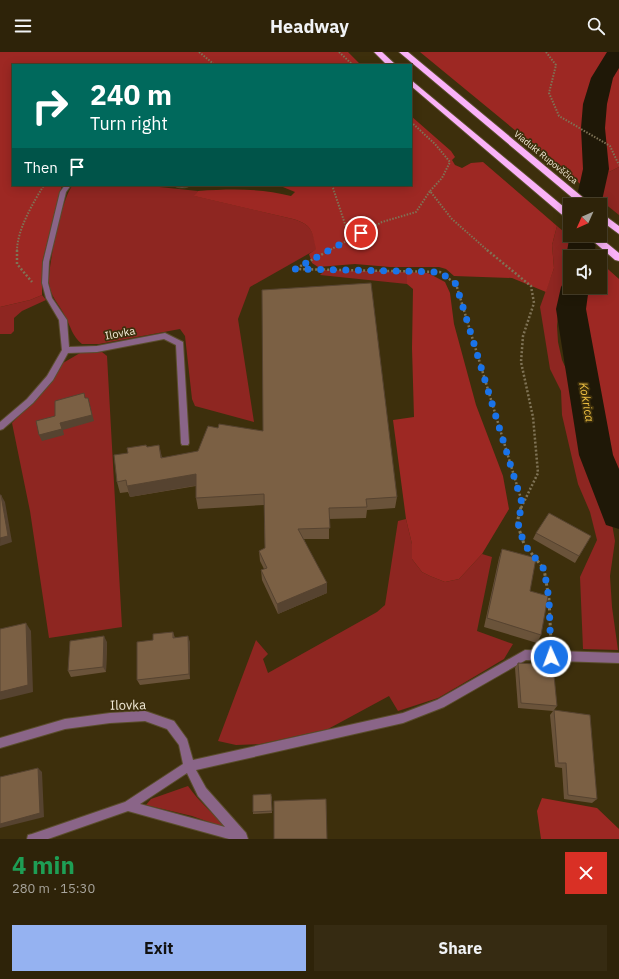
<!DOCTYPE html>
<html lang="en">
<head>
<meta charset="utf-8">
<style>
  :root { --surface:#2e2309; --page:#362b12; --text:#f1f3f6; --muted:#a7a49c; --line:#49402a; --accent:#95b2f1 }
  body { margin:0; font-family:"IBM Plex Sans",sans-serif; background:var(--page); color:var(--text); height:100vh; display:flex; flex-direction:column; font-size:15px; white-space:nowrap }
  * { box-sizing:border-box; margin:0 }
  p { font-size:13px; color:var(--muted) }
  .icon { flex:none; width:22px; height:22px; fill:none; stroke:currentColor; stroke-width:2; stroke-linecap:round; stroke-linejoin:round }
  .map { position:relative; height:787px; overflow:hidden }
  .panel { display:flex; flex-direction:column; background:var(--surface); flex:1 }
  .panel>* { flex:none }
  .top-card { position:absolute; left:12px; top:12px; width:400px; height:122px; border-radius:0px; box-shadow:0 2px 10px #0003,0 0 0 1px var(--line); background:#00695c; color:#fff; overflow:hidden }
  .needle { width:26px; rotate:225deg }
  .controls { position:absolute; left:563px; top:146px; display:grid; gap:8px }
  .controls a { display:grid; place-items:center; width:44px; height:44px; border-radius:0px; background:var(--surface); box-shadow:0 2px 10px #0003,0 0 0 1px var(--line); font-size:20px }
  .pin { position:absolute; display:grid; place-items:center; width:34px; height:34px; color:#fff; margin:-17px; border:2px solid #fff; border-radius:50%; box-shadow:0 1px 4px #0007 }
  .me { position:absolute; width:44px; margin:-22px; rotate:358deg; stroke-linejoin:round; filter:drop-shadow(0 0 3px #0008) }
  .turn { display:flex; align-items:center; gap:14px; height:84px; padding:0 12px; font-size:18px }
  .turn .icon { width:52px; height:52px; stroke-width:2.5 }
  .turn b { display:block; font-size:28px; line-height:34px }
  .then { display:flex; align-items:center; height:38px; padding:0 12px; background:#0003; gap:8px; font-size:15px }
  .round { display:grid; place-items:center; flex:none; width:42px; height:42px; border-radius:0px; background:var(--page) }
  .overview { display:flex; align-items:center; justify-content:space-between; height:68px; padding:0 12px }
  h1 { font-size:24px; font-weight:700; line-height:30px; color:#1e9e55 }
  .button { display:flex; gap:8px; margin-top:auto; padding:8px 12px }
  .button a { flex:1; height:46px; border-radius:0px; background:var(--accent); color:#111; font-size:16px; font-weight:700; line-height:46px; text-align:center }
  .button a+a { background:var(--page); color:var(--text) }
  header { display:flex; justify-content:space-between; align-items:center; height:52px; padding:0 12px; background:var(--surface); font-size:18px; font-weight:700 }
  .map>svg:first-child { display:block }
</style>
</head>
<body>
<header><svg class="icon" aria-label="menu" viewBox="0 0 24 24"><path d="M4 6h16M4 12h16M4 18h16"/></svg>Headway<svg class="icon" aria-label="search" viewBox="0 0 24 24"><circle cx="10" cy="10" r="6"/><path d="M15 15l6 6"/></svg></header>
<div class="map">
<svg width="619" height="787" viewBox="0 0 619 787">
  <rect width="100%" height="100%" fill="#3d2f0c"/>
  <path fill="#8e2621" d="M619,115V163L599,147L602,118L609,120Z
    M73,133H140L198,139L195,144L293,167C312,173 312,178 317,197L250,235L238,267L254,370L195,354L192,347L185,284L180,277L99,292H82C72,284 71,275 65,264C59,252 50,244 49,231C48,214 62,144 73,133Z
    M557,174L574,188L559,249L557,274L558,290L562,308L574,334L579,359V379L586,405L612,472L615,489L610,524L612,555L618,598L583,597L580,525L597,488L590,460L578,432L562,363L561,339L550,317L540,255L554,216L552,193Z
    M325,218L407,220V232L320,223Z
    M42,243L46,248L22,259L14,266V279L11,282H0V255L30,248Z
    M102,300L107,304L122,575L49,586L30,459L12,371L51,330L63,311L80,301Z
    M406,467L412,492V507L422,520L430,524L445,530L459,527L482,502L492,505L477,579L513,592L504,607L457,635L438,646L398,659L389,644L328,677L260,692L236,693L218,689L256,588L268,602L263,607L268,621L377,560L385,553L398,469Z
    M188,734C200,751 213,761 226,776L192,764L146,753L151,747Z"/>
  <path fill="#9d2823" d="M0,0H348L361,13H13V133H62L42,211V243L30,248L0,255Z
    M420,0H614L600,21L594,35L589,62L591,93L584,135Z
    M619,6V115L609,120L602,118L601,94L596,77L600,53L604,45L607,27Z
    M411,64L451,99L455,105L452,108L455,113L462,116L471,111L483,110L557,174L552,193L554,216L546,240L512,226L454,224L446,217L439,215H390L355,212L318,215L312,211L309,202L316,197C312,178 312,173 293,167L194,144L198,139C230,137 260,136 291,144L295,140L278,133H411Z
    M600,210L619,227V430L611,410L605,368L586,285L583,257L590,235H600Z
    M407,220L428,221L445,230L450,241L454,272L476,353L503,424L509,457L482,502L459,527L445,530L430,524L422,520L412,507V492L406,467L393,368L414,365L412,296L413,237L407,232Z
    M542,746L597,756L619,777V787H541L537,759Z"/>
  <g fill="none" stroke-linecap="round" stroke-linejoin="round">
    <path fill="#1f1807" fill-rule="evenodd" d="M607,0H619V16L613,26L607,52L605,76L609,117L601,153L600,155V153H575L583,117L581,76L583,52L591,26Z
      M570,182L597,183L594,205H570V211L566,205Z
      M570,227V235H589L586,257L613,403L619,417V477L606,473L579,403L556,257L561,235L565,228Z"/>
    <defs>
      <path id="street" d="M65,133H71L66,140L49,210L48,231L52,246L67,268L69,295L97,294L165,281L183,290L189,391L188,393H182L181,391L176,293L164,287L97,300L68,301L53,328L33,351L3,377L0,378V370L27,347L47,324L62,298L59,268L46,246L42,231L43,210L60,140Z
        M174,133H190C187,136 177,136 174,133Z
        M525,598L619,601V611L526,608L444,655L403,671L196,718L206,736L246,781L248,787H229L128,759L48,787H27L28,783L32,782L125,750L183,712L179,693L167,677L145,669L110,671L65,677L0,696V686L65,667L110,661L145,659L174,669L187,687L193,708L403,661L437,648ZM187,721L198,744L225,775L140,752Z"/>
      <path id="highway" d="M374,0H382L396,13H387Z
        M399,0H408L592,153H581Z
        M411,28L570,160V168L567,167L411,34Z
        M600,160L619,174V182L600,168Z
        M586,183H597L619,201V209L615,208Z"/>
    </defs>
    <use href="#street" stroke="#5a4d2c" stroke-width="2"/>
    <use href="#highway" stroke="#5a4d2c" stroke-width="2"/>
    <path stroke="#7f7356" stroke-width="2" stroke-dasharray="1.5 1.5" stroke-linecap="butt" d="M199,0L215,13
      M339,0L353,13
      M546,0L556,13L549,41L559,64L610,94L619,113
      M411,70L435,92L450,110L442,126L430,139L451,166L488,199
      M332,133L350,187
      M17,199C17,178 33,151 44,133
      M328,199L382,170L416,160L430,139"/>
    <path stroke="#7f7356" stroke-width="2.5" stroke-dasharray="2 2" stroke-linecap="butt" d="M17,198V212L32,230
      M330,198L295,217L440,220L456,232L522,450
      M487,198L531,234L534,251L523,284L521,310L533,365L538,421L521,456"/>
    <path stroke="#7f7356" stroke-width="3" stroke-dasharray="2.5 2.5" stroke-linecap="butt" d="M521,455L517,471L524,492L544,517L549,547L551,590"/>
    <use href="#street" fill="#8a6588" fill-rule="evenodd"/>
    <use href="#highway" fill="#fab2f8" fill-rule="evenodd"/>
  </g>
  <path fill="#6a533a" d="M147,395L162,405L397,445L395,456L367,458L366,466L329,467V487H304L327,541L278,562L262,528L261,518L264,517L260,509L259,499L265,496L264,453L198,457L196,446V434L130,445L128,440L120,441L117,430L128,401Z
    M536,481L591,484L575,511L533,487Z
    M502,497L530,539L541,583L537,591L484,575L499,506Z
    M173,580L175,586L190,590V627L140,633L137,628L153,588Z
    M107,590L106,620L71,625L68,619Z
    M518,611L557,654L554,658L597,747L592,751L564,747L562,716L555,715L550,663L553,659L518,656L515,616Z
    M272,744V761L253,762V760Z"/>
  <path fill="#564330" d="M88,346L94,369L63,378L64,383L42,389L39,383L60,371Z
    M159,393L162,405L164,417L161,406Z
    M196,422L199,433L130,445L127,434Z
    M1,443L5,450L12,490L0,494Z
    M327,531V541L278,562L277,552Z
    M26,571L31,579L33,640L0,648V640Z
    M104,584L107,590L106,620L103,615Z
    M188,584L190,590V627L189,622Z
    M38,716L42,720L44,765L0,776V772Z"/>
  <path fill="#7b6044" stroke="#564330" d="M371,231L397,445L366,447L367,455L329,456L330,476L298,477L327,531L277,552L261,518L267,516L259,499L265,496L264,442L196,446V422L127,434L126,428L117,430L114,403L128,401L127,396L146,393L147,395L159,393L161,406L198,399L208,374L218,376L219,372L263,379L262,238Z
    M84,341L85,346H88L92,363L60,371L62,377L39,383L36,369L55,364V349Z
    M0,443H1L8,484L0,486Z
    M549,461L591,484L579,504L536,481Z
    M502,497L536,506L530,539L548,544L541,583L487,566Z
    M26,571L28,633L0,640V577Z
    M173,580V586L188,584L189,622L137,628V590L153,588V582Z
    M104,584L103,615L68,619L70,589Z
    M518,611L553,613L557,654L521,651Z
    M554,658L590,663L597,747L568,743L566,711H558Z
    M38,716L40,761L0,772V725Z
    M271,742L272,759L253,760V743Z
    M326,747L327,787H274V749Z"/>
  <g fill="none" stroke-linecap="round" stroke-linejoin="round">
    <path stroke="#1a73e8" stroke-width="7" stroke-dasharray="0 12.6" d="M361,181L295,217L440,220L456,232L522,451L518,471L524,492L544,517L549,547L551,605"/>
  </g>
  <g text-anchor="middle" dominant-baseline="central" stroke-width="3.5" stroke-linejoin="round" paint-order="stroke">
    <g font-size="9" fill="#f1e9d6" stroke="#3d2f0c">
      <text transform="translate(546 105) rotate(39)">Viadukt Rupovščica</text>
    </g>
    <g font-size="11" fill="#f1e9d6" stroke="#3d2f0c">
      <text transform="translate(120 281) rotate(-11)">Ilovka</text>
    </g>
    <g font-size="12" font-style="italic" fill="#efc042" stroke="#3d2f0c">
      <text transform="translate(587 350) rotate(80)">Kokrica</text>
    </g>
    <g font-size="13" fill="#f1e9d6" stroke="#3d2f0c">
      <text transform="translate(128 653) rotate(-1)">Ilovka</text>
    </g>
  </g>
</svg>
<div class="controls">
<a><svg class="needle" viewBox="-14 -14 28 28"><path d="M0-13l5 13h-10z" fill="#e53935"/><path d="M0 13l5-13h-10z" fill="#a7a49c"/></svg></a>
<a><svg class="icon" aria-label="sound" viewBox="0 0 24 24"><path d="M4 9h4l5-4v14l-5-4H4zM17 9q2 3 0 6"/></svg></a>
</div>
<div class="pin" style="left:361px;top:181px;background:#d93025"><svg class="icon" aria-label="arrive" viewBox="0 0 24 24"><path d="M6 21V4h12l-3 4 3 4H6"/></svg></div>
<svg class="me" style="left:551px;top:605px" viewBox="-20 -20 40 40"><circle r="17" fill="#1a73e8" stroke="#fff" stroke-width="3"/><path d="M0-11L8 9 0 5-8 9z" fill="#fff"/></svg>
<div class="top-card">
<div class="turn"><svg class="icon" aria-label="right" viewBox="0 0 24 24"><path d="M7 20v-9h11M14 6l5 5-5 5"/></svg><div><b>240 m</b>Turn right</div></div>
<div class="then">Then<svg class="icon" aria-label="arrive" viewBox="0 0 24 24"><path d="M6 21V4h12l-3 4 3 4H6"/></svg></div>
</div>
</div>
<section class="panel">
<div class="overview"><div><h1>4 min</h1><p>280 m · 15:30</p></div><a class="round" style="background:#d93025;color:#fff"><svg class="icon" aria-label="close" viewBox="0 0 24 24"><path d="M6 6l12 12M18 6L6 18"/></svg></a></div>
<div class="button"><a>Exit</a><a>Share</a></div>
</section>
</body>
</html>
